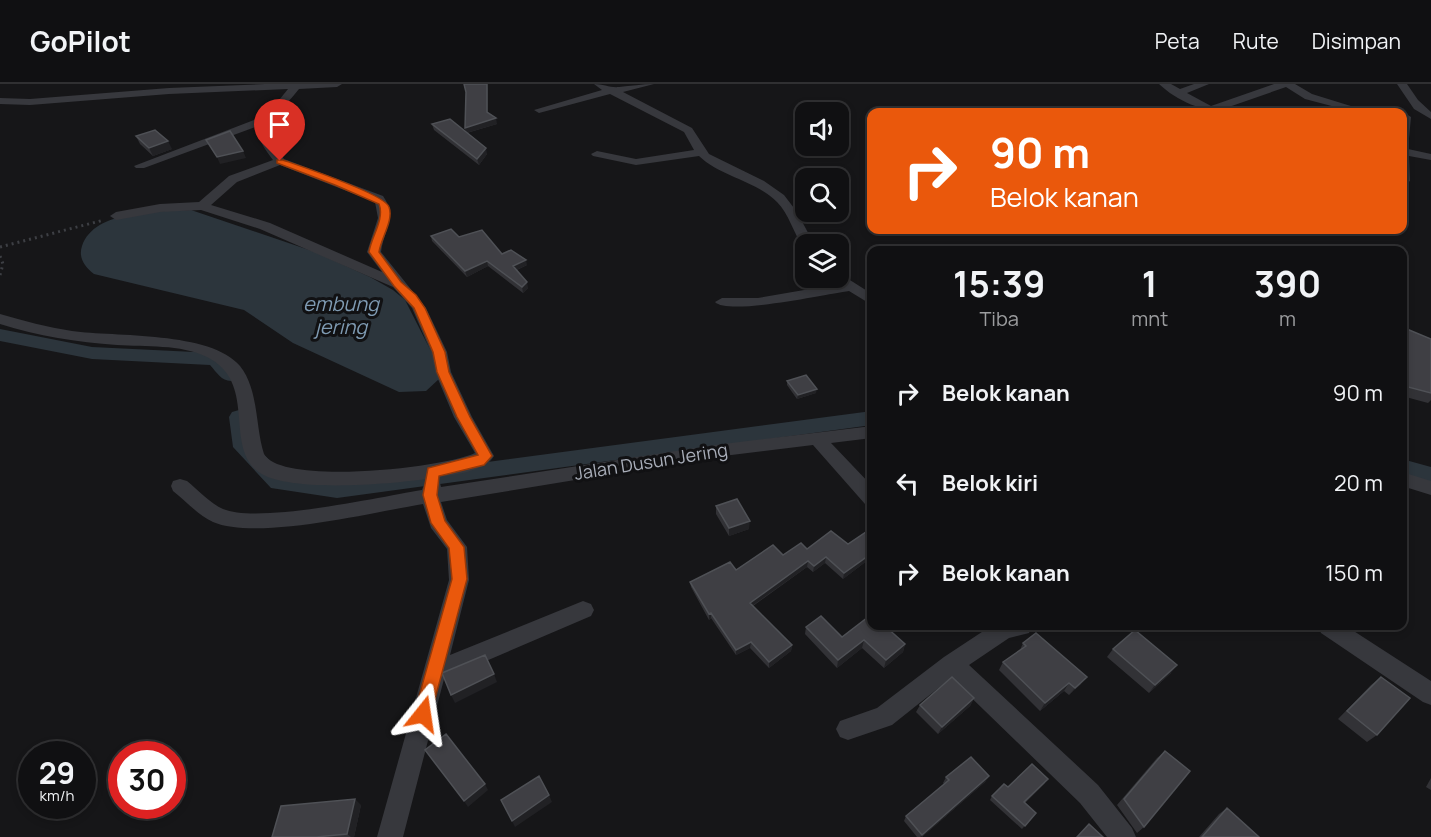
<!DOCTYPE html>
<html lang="id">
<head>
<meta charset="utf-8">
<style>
  :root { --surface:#101012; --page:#1e1e20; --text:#f1f3f6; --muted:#9c9d9f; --line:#303032 }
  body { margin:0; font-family:Manrope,sans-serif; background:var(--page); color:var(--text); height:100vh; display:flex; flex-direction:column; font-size:22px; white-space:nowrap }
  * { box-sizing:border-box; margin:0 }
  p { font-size:20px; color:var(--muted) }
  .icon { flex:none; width:33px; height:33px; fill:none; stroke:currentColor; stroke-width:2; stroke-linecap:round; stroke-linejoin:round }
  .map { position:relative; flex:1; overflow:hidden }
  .details { position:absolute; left:867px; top:162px; width:540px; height:384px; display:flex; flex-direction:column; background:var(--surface); border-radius:12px; box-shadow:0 3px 9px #0003,0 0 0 2px var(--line) }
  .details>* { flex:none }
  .guide { position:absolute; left:867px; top:24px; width:540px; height:126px; border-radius:12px; box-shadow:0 3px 9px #0003,0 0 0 2px var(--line); background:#ea580c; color:#fff; overflow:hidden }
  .fabs { position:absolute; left:795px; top:18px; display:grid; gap:12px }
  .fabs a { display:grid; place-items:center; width:54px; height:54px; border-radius:12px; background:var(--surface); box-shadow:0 3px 9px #0003,0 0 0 2px var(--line); font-size:30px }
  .speed { position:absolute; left:18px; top:657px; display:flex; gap:12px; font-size:30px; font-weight:700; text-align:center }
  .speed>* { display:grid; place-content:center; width:78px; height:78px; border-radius:50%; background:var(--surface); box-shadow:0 3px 9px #0003,0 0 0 2px var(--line); line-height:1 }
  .speed small { font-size:15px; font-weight:400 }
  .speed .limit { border:9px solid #d22; background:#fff; color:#111 }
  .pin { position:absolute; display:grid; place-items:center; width:51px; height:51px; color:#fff; margin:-62px -26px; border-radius:50% 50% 50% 0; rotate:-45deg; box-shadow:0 0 6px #0007 }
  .pin .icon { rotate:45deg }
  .me { position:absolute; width:66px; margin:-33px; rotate:15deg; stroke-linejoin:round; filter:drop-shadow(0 0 4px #0008) }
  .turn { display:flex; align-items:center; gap:21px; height:126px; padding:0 24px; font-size:27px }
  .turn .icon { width:78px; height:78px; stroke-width:2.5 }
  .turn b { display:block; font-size:42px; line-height:51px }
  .eta { display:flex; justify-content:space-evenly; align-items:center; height:102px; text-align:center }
  .eta b { font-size:36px; font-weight:700; line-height:42px }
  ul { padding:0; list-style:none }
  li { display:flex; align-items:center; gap:18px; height:90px; padding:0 24px }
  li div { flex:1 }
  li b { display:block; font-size:22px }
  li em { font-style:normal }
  header { display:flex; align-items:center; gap:36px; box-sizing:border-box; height:84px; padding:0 30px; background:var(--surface); border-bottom:2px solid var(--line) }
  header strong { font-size:28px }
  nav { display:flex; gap:33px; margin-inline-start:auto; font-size:21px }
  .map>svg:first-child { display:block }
</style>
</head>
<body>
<header>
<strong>GoPilot</strong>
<nav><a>Peta</a><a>Rute</a><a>Disimpan</a></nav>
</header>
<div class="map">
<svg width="1431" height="753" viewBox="0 0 1431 753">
  <rect width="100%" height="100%" fill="#161618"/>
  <path fill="#2c353c" d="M191,126L315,168L370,193L393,206L405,216L438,281L439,295L426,307L399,308L293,259L244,226L94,190C85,183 78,174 82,162C95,125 158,128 191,126Z"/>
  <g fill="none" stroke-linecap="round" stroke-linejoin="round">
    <path fill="#2c353c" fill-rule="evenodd" d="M0,245L92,263L215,269L222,271L239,292L237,296C223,300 218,290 210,281L92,275L0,257Z
      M239,326L246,328L249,333L253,360L285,391L337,398L872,327V341L337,414L271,404L233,363L229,333L232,328Z
      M1402,375L1431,383V399L1402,391Z"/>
    <path stroke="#3d3f44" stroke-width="3" stroke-dasharray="2 4" stroke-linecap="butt" d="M0,163L104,136
      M0,172L3,180L0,191"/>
    <path fill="#37383d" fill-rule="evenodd" d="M265,0H342L337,3L299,5C277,33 258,40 284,75L383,112C398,134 384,145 381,168L426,224L447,268L451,288L472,333L494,372C485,388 451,391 434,394L439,395L441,403L715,361L872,342V354L831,359L872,402V422L865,420L813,361L715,373L441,418L447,436L467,463L469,496L450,571L583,517L591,520L594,526L591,532L444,595L403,753H377L449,496L447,465L431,444L423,420C374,428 257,457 213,438C199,432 186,417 173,407L171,402L173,397L180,395L187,397C198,406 211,420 223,425C259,440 379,413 422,406L426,395C391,400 282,410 256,386C225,358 257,298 207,273C180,260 146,263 117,261C77,258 38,252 0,240V230C24,237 47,243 72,247C115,253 211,247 240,282C259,306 255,342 264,370C281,402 444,384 475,369L454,333L435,288L431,268L412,224L393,203L260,145L201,126L160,128L116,136L110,132L116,128L160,120L199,118L229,92L273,76C265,65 256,55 261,41L144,84H136L134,82L267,31L288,5L169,10L30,21L0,20V14L30,15L169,4ZM280,81L375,118L378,134L367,168L382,188L270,139L211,121L237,98Z
      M594,0C603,0 611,4 619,3C631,2 642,0 654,0L623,8L692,44L709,70L764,97L784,111L797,128L814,160H806V163H803C793,148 789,130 777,118C755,96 721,93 699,72L636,81L593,72L591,70L597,67L636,75L694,66L684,48L610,10L539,29L534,26L602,6Z
      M1159,0H1171L1180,5L1194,0H1209L1187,9L1211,22L1274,0H1295L1312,10L1354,23L1353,28H1343V25L1305,15L1286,3L1223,25L1228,28C1203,28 1177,17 1159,0Z
      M1397,0H1407L1418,16L1431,28V35L1414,25Z
      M1406,30L1411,33L1408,65L1431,70V76L1409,72L1410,97L1404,101L1402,31Z
      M842,191L872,210V221L849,207C826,210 728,232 715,218L722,214H758L839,200L835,195Z
      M1402,388L1431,397V411L1402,402Z
      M991,542H1032L1029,549L1009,554L969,581L1098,701L1132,744L1136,753H1107L1080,719L951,594L892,641L848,656L840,653L836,645L840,637L877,624L944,573Z
      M1318,542H1346L1431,597V621L1423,618L1321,549Z"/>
  </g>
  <path fill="#323236" d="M488,6V29L497,40L467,49L487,70L479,81L434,46L432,40L466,48L465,44Z
    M136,52L172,65L153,72L140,60Z
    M431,152L459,153L502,170L527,181L517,186L528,204L523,209L488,182L467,193L432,157Z
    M1402,243L1431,255V316L1428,319L1402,312Z
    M787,297L816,309L797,315L787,301Z
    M716,422L749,445L729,452L716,430Z
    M872,444V473L843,495L825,479L813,488L807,483L753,522L792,561L791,567L769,584L750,564L736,571L711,534L709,536L691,503L690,498L736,486L807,465L848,460Z
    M806,543L842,553L905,560L903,568L884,584L862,564L837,584L805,550Z
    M1023,559L1081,600L1069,611L1064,607L1040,627L999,586L1003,578L1020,566Z
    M1113,565L1171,589L1149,609L1107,573Z
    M1381,593L1377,651L1367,658L1338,635L1371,601Z
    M974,614L970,622L938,650L916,628L920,621Z
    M1165,667L1144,743L1137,749L1117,721L1157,674Z
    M989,692L985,698L922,753H917L904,737L906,732L944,700L943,699L946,693Z
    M1431,694V706L1426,703Z
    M1045,699L1025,719L1036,729L1022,745L990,716L992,712L1008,703Z
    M361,721L354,753H272Z
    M1227,724L1259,753H1199L1219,730Z"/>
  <path fill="#212124" d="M487,1L488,6V33L487,28Z
    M496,34L497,40L466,49L465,44Z
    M168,57L172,65L153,72L149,64Z
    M486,64L487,70L479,81L477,75Z
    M243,67L246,74L220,80L217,73Z
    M526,176L527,181L514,187L513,182Z
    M487,177L488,182L467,193L465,187Z
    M527,198L528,204L523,209L522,203Z
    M817,305L816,309L797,315L798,311Z
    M750,437L749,445L729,452V444Z
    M872,469V473L843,495L844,489Z
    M826,473L825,479L813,488L814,482Z
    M808,477L807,483L749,524L750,519Z
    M711,529V534L709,536V530Z
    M864,556L862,564L837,584L838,576Z
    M751,558L750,564L736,571V566Z
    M905,560L903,568L884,584L886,576Z
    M792,561L791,567L769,584V578Z
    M1177,581L1171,589L1149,609L1155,601Z
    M494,590L497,598L455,619L451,611Z
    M1087,593L1081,600L1069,611L1075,604Z
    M1069,599L1064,607L1040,627L1045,619Z
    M974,614L970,622L938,650L942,643Z
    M989,692L985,698L922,753H920L922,751Z
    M485,700L488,706L468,723L464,717Z
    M549,711L552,718L515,743L512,737Z
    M355,715L361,721L354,753H351L347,750Z"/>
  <path fill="#3f3f44" stroke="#4f5156" stroke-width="1.5" d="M464,0H487V28L496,34L465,44L466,8Z
    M450,35L486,64L477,75L432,40Z
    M155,46L168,57L149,64L136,52Z
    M230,47L243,67L217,73L206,56Z
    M451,145L459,153L482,146L502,170L511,166L526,176L513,182L527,198L522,203L487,177L465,187L431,152Z
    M1136,161L1155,166H1133Z
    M1402,243L1431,255V309L1408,303L1406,262L1402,261Z
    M806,291L817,305L798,311L787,297Z
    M737,415L750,437L729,444L716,422Z
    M872,444V469L844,489L826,473L814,482L808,477L750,519L792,561L769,578L751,558L736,566L711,529L709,530L690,498L730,478L736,486L773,461L783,471L801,459L807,465L831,447L848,460Z
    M872,530V542H885L905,560L886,576L864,556L838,576L806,543L821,532L842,553Z
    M1135,546L1177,581L1155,601L1113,565Z
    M1036,549L1087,593L1075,604L1069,599L1045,619L1003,578L1026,562L1023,559Z
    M485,571L494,590L451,611L442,589Z
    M952,593L974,614L942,643L920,621Z
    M1381,593L1410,614L1377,651L1347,627Z
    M446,650L485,700L464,717L425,666Z
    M1165,667L1190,687L1144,743L1124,715Z
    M971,673L989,692L922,751L906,732L949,696L946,693Z
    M1032,680L1048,695L1024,718L1036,729L1025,742L992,712L1004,700L1008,703Z
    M539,692L549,711L512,737L501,716Z
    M355,715L347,750L316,753H272L281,722Z
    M1227,724L1259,753H1202Z
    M1089,740L1103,753H1077Z"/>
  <path fill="#ea580c" stroke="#983908" stroke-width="1.5" d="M277,76H283C300,82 385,110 389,123C394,136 381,154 379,168L401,198L416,211L425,224L445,268L449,288L470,333L492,372L484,381L439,392L437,411L445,437L464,463L467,495L431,630L429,636L423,638L416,636L414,630L452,495L449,464L431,439L423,411L428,384L478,371L457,333L437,288L433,268L414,224L394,202L369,168C371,153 385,135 379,120L335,101L277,79Z"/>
  <g text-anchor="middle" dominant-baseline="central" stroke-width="6" stroke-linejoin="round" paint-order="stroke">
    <g font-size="18" fill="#a8adb8" stroke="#111113">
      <text transform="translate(651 377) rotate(-9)">Jalan Dusun Jering</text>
    </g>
    <g font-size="20" font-style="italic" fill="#7f9bb3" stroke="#111113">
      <text x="341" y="219">embung<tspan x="341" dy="23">jering</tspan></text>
    </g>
  </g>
</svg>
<div class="fabs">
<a><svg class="icon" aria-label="sound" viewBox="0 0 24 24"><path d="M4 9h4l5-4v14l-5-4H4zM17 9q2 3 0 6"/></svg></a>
<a><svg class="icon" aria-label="search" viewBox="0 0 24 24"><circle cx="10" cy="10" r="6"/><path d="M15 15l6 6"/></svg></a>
<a><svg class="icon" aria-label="layers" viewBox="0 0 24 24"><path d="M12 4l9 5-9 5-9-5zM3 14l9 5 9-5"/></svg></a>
</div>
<div class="speed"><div>29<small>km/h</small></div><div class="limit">30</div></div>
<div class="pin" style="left:280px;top:77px;background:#d93025"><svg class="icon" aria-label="arrive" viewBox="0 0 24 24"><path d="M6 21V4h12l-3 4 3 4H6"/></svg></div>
<svg class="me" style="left:423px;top:630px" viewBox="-20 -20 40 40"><path d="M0-17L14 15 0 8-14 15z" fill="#ea580c" stroke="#fff" stroke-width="4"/></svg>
<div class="guide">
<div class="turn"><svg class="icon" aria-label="right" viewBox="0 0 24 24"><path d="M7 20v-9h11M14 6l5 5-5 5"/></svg><div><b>90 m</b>Belok kanan</div></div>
</div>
<section class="details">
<div class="eta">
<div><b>15:39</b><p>Tiba</p></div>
<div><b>1</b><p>mnt</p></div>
<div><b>390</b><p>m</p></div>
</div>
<ul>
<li><svg class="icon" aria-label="right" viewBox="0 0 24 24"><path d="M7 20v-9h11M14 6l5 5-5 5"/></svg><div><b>Belok kanan</b></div><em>90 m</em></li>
<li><svg class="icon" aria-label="left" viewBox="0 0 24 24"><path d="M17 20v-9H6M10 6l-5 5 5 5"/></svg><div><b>Belok kiri</b></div><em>20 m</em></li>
<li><svg class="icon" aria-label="right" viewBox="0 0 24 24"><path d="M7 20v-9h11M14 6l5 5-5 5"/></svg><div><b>Belok kanan</b></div><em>150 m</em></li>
</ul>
</section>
</div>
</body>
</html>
